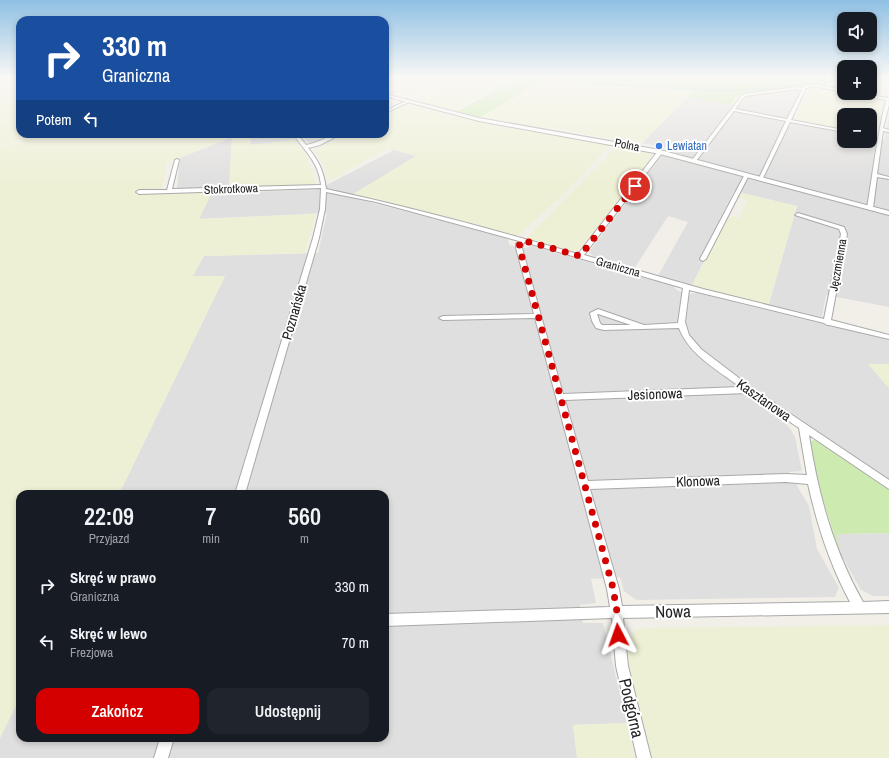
<!DOCTYPE html>
<html lang="pl">
<head>
<meta charset="utf-8">
<style>
  :root { --surface:#171b24; --page:#20242c; --text:#f1f3f6; --muted:#9ea1a6; --accent:#d40000 }
  body { margin:0; font-family:"Archivo Narrow",sans-serif; background:var(--page); color:var(--text); height:100vh; display:flex; flex-direction:column; font-size:15px; white-space:nowrap }
  * { box-sizing:border-box; margin:0 }
  p { font-size:13px; color:var(--muted) }
  .icon { flex:none; width:22px; height:22px; fill:none; stroke:currentColor; stroke-width:2; stroke-linecap:round; stroke-linejoin:round }
  .map { position:relative; flex:1; overflow:hidden }
  .details { position:absolute; left:16px; top:490px; width:373px; height:252px; display:flex; flex-direction:column; background:var(--surface); border-radius:12px; box-shadow:0 2px 6px #0003 }
  .details>* { flex:none }
  .top-card { position:absolute; left:16px; top:16px; width:373px; height:122px; border-radius:12px; box-shadow:0 2px 6px #0003; background:#1a4fa0; color:#fff; overflow:hidden }
  .controls { position:absolute; left:837px; top:12px; display:grid; gap:8px }
  .controls a { display:grid; place-items:center; width:40px; height:40px; border-radius:8px; background:var(--surface); box-shadow:0 2px 6px #0003; font-size:20px }
  .pin { position:absolute; display:grid; place-items:center; width:34px; height:34px; color:#fff; margin:-17px; border:2px solid #fff; border-radius:50%; box-shadow:0 1px 4px #0007 }
  .me { position:absolute; width:44px; margin:-22px; rotate:356deg; stroke-linejoin:round; filter:drop-shadow(0 0 3px #0008) }
  .turn { display:flex; align-items:center; gap:14px; height:84px; padding:0 20px; font-size:18px }
  .turn .icon { width:52px; height:52px; stroke-width:2.5 }
  .turn b { display:block; font-size:28px; line-height:34px }
  .then { display:flex; align-items:center; height:38px; padding:0 20px; background:#0003; gap:8px; font-size:15px }
  .eta { display:flex; justify-content:space-evenly; align-items:center; height:68px; text-align:center }
  .eta b { font-size:24px; font-weight:600; line-height:28px }
  .button { display:flex; gap:8px; margin-top:auto; padding:8px 20px }
  .button a { flex:1; height:46px; border-radius:12px; background:var(--accent); color:#fff; font-size:16px; font-weight:600; line-height:46px; text-align:center }
  .button a+a { background:var(--page); color:var(--text) }
  ul { padding:0; list-style:none }
  li { display:flex; align-items:center; gap:12px; height:56px; padding:0 20px }
  li div { flex:1 }
  li b { display:block; font-size:15px }
  li em { font-style:normal }
  .map>svg:first-child { display:block }
</style>
</head>
<body>
<div class="map">
<svg width="889" height="758" viewBox="0 0 889 758">
  <rect width="100%" height="100%" fill="#f2efe9"/>
  <path fill="#e0dfdf" d="M631,78H753L747,82Z
    M797,89L801,91L797,101L789,117L783,118L782,120L844,132V141H870V137L884,141L889,115V307L826,295L822,317L769,304L797,206L734,191L700,260L704,261L691,287L675,282L673,286L678,291L690,294L697,293L889,340V364L869,365L889,388V479L780,405L771,412L789,427L795,437L802,471L789,472L809,506L817,549L839,588L835,597L636,600L624,591L620,577L591,579L596,603L580,605L583,623H603L627,723L573,725L577,758H0V738L20,697V738H385V494H119L225,276H192L204,256L318,253L327,213L198,219L211,194L319,189L394,150L416,156L350,197L508,238L509,245L525,248L532,246L655,281L688,222L668,216L634,269L593,256L589,252L662,155L682,159L685,156L676,153L675,150L642,143L688,97L731,105L742,104L748,95Z
    M250,134H291L295,140L250,145Z
    M308,134H335L314,144H309L304,136Z
    M232,137L229,188H177L180,158Z
    M889,533V596H873L861,590L840,553L836,534Z"/>
  <path fill="#f2dad9" d="M400,78H429L393,94L385,91V85Z"/>
  <path fill="#eef0d5" d="M0,78H20V134H39L0,146Z
    M429,78H455L413,98L393,94Z
    M458,78H515L453,111L415,100Z
    M547,78H555L568,82L694,90L642,143L626,142L549,127H544L480,117Z
    M870,78L889,81V85L871,86L886,93L870,90Z
    M812,86L881,98L885,101L878,127L870,126V115H844V121L838,120L836,128L794,120L809,88Z
    M410,103L443,113L444,115L450,117L455,116L509,129L514,128L610,145L565,193L520,234L515,235L353,194L416,156L388,148L329,181L323,164L315,152L317,149L344,134H385V114Z
    M43,134H250L251,145L295,140L306,155L316,184L229,188L232,137L167,163L161,190L138,191L135,195L212,192L199,219L316,214L305,253L204,256L193,276H225L119,494H20V697L0,738V147Z
    M617,146L651,153L653,154L633,185L578,250L574,251L529,239L528,236Z
    M740,193L797,206L768,305L692,286L726,219L731,216L739,218L747,200L737,197Z
    M868,364H889V388Z
    M889,625V758H652L634,689L627,651L628,640L634,632L638,629L645,628Z
    M627,723L635,758H577L573,725Z"/>
  <path fill="#cdebb0" d="M518,78H547L480,117L459,112L458,111Z
    M555,78H631L747,82L776,78H844V81L825,83L829,87L814,84L744,93L736,98L731,105L688,97L694,90L568,82Z
    M814,440L820,442L889,490V533L837,534L840,553L819,488L810,444V442Z"/>
  <g fill="none" stroke-linecap="round" stroke-linejoin="round">
    <path stroke="#aad3df" stroke-width="1.5" d="M559,78L580,83L725,91L770,88
      M775,87L844,80"/>
    <defs>
      <path id="minor" d="M813,84L844,90V92L813,86L806,88L791,120L844,130V132L790,122L763,178L761,179L759,178L786,121L734,111L696,161L692,160L743,94L797,87L803,88L804,86ZM797,89L802,90L787,119L735,109L745,96Z
        M851,93H859L887,98L889,96V105L883,128L889,130V132L883,131L877,174L889,177V179L877,177L873,208L870,210L867,208C873,172 877,136 886,100Z
        M408,100L411,101L385,113V111Z
        M293,134H297L306,145C318,143 331,134 341,134L320,145L308,148C319,161 324,172 326,189C411,207 495,230 578,254L658,151H662V153L584,255L703,289L824,319L841,234L839,229L795,215L798,213L844,227L847,234L831,320L889,335V339L829,325H827L824,323L689,290L685,322L689,335L701,349L752,388L889,480V489L809,435C818,494 833,549 863,602L889,601V613L623,618L628,666L651,758H637L616,666L612,618L385,626V614L610,607L607,589L535,318L443,320L439,318L443,316L534,314L516,248V244L519,241L376,202L326,192L325,209L319,238L245,494H235L313,238L320,209L321,188L139,194L136,192L139,190H167L175,160L177,159L179,160L172,189L321,185C319,163 305,151 293,134ZM524,242L683,288L678,323L644,325L598,309L590,313L592,321L596,328L604,330L679,328C689,355 718,370 740,387L563,394L522,248ZM597,314H598L631,325H602L600,323ZM747,393L799,428L807,475L786,474L588,481L565,400ZM786,482L808,484C817,525 830,565 850,602L622,606L619,589L590,489Z
        M745,174L749,175L706,259L703,261L701,260L700,259Z
        M160,738H174L168,758H154Z"/>
      <path id="tertiary" d="M882,78H889V80L882,79Z
        M385,94L479,118L660,150L889,211V215L660,154L479,121L385,96Z"/>
    </defs>
    <use href="#minor" stroke="#a9a9a9" stroke-width="2"/>
    <use href="#tertiary" stroke="#a9a9a9" stroke-width="2"/>
    <use href="#minor" fill="#fff" fill-rule="evenodd"/>
    <use href="#tertiary" fill="#fff" fill-rule="evenodd"/>
  </g>
  <linearGradient id="sky" x2="0" y2="1"><stop stop-color="#8fc0e4"/><stop offset="0.42" stop-color="#f9f8f5"/><stop offset="1" stop-color="#f9f8f5" stop-opacity="0"/></linearGradient>
  <rect width="889" height="184" fill="url(#sky)"/>
  <g fill="none" stroke-linecap="round" stroke-linejoin="round">
    <path stroke="#d40000" stroke-width="7" stroke-dasharray="0 12.6" d="M618,635L617,612L613,588L519,246L522,240L580,256L635,186"/>
  </g>
  <circle fill="#3f7fe0" stroke="#fff" stroke-width="1.5" cx="659" cy="146" r="4"/>
  <g text-anchor="middle" dominant-baseline="central" stroke-width="4" stroke-linejoin="round" paint-order="stroke">
    <g font-size="12" fill="#222" stroke="#fff">
      <text transform="translate(627 145) rotate(11)">Polna</text>
      <text transform="translate(231 189) rotate(-2)">Stokrotkowa</text>
      <text transform="translate(838 265) rotate(-80)">Jęczmienna</text>
      <text transform="translate(618 267) rotate(16)">Graniczna</text>
    </g>
    <g font-size="12" fill="#366cbe" stroke="#fff" text-anchor="start">
      <text x="667" y="146">Lewiatan</text>
    </g>
    <g font-size="14" fill="#222" stroke="#fff">
      <text transform="translate(294 312) rotate(-74)">Poznańska</text>
      <text transform="translate(655 394) rotate(-2)">Jesionowa</text>
      <text transform="translate(764 400) rotate(35)">Kasztanowa</text>
      <text transform="translate(698 481) rotate(-2)">Klonowa</text>
    </g>
    <g font-size="17" fill="#222" stroke="#fff">
      <text transform="translate(673 611) rotate(-1)">Nowa</text>
      <text transform="translate(632 708) rotate(77)">Podgórna</text>
    </g>
  </g>
</svg>
<div class="controls">
<a><svg class="icon" aria-label="sound" viewBox="0 0 24 24"><path d="M4 9h4l5-4v14l-5-4H4zM17 9q2 3 0 6"/></svg></a>
<a>+</a>
<a>−</a>
</div>
<div class="pin" style="left:635px;top:186px;background:#d93025"><svg class="icon" aria-label="arrive" viewBox="0 0 24 24"><path d="M6 21V4h12l-3 4 3 4H6"/></svg></div>
<svg class="me" style="left:618px;top:635px" viewBox="-20 -20 40 40"><path d="M0-17L14 15 0 8-14 15z" fill="#d40000" stroke="#fff" stroke-width="4"/></svg>
<div class="top-card">
<div class="turn"><svg class="icon" aria-label="right" viewBox="0 0 24 24"><path d="M7 20v-9h11M14 6l5 5-5 5"/></svg><div><b>330 m</b>Graniczna</div></div>
<div class="then">Potem<svg class="icon" aria-label="left" viewBox="0 0 24 24"><path d="M17 20v-9H6M10 6l-5 5 5 5"/></svg></div>
</div>
<section class="details">
<div class="eta">
<div><b>22:09</b><p>Przyjazd</p></div>
<div><b>7</b><p>min</p></div>
<div><b>560</b><p>m</p></div>
</div>
<ul>
<li><svg class="icon" aria-label="right" viewBox="0 0 24 24"><path d="M7 20v-9h11M14 6l5 5-5 5"/></svg><div><b>Skręć w prawo</b><p>Graniczna</p></div><em>330 m</em></li>
<li><svg class="icon" aria-label="left" viewBox="0 0 24 24"><path d="M17 20v-9H6M10 6l-5 5 5 5"/></svg><div><b>Skręć w lewo</b><p>Frezjowa</p></div><em>70 m</em></li>
</ul>
<div class="button"><a>Zakończ</a><a>Udostępnij</a></div>
</section>
</div>
</body>
</html>
